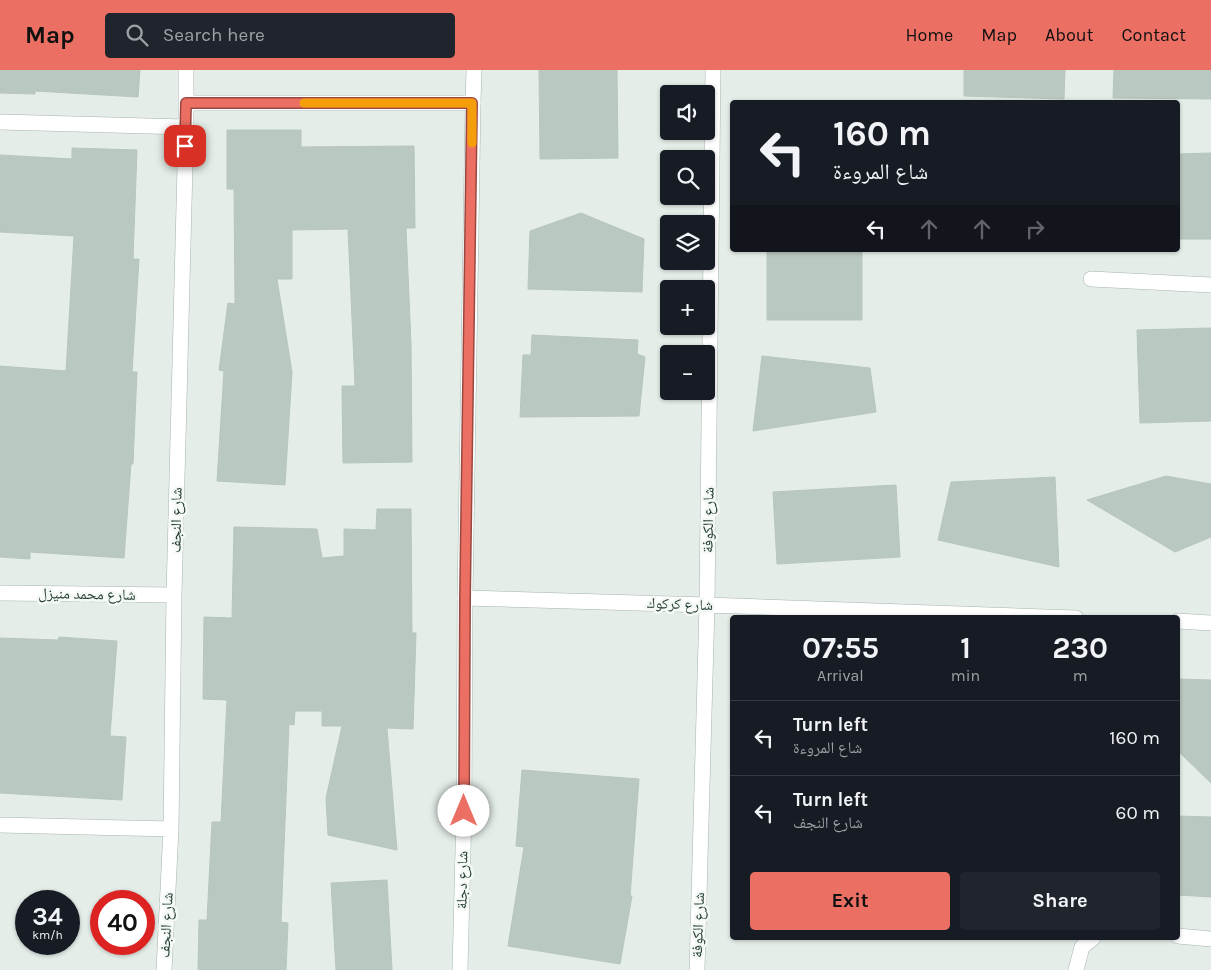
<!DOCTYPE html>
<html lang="en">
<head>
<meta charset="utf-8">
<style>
  :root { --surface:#171b24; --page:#20242c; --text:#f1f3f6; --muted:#9ea1a6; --line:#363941; --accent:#ec6f63 }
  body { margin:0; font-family:Karla,"Noto Naskh Arabic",sans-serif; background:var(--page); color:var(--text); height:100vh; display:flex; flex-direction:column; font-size:19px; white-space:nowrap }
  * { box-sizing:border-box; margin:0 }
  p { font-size:16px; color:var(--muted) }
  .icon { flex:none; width:28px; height:28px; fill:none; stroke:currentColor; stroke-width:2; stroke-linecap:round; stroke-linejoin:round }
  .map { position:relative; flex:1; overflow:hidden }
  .side { position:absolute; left:730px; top:545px; width:450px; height:325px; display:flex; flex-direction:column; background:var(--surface); border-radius:5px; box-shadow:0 1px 4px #0004 }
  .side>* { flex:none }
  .top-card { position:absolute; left:730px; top:30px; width:450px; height:152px; border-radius:5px; box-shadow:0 1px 4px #0004; background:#171b24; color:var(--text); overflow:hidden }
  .fabs { position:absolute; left:660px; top:15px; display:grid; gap:10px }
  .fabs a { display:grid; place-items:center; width:55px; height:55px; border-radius:5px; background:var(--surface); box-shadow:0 1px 4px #0004; font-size:25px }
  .speed { position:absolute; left:15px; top:820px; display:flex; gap:10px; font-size:25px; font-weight:700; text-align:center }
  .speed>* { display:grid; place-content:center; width:65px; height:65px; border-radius:50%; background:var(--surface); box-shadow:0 1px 4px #0004; line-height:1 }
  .speed small { font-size:12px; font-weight:400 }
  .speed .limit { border:8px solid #d22; background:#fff; color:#111 }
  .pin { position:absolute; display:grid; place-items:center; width:42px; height:42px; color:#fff; margin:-21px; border-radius:10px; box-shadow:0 2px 8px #0006 }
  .me { position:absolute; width:55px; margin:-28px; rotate:0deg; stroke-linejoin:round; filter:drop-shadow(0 0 4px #0008) }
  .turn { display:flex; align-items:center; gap:18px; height:105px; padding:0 20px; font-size:22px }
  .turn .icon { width:65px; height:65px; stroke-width:2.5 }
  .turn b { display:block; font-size:35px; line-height:42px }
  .lanes { display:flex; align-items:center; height:48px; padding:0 20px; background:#0003; justify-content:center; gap:25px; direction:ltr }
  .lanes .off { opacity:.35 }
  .eta { display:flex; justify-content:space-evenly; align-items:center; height:85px; text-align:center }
  .eta b { font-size:30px; font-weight:700; line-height:35px }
  .action { display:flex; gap:10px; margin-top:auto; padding:10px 20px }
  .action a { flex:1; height:58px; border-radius:5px; background:var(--accent); color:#111; font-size:20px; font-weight:700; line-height:58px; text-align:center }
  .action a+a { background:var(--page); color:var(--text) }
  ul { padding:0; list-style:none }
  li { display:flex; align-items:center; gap:15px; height:75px; padding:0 20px; border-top:1px solid var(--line) }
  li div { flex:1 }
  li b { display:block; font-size:19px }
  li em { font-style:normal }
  header { display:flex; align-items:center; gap:30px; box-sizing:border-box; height:70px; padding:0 25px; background:var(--accent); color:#111 }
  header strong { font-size:24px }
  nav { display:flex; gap:28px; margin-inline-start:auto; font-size:18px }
  .search { width:350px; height:45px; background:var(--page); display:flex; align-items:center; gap:12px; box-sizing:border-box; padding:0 18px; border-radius:5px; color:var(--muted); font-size:19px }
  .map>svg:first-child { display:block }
</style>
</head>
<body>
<header>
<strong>Map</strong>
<div class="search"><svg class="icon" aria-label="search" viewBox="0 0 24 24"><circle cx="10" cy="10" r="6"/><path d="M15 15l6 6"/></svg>Search here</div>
<nav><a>Home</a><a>Map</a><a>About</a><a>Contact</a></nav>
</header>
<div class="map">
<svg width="1211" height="900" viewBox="0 0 1211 900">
  <rect width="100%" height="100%" fill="#e4ede8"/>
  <path fill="#b9c8c0" stroke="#b7c6bd" d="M0,0H140L138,27L35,21V24L0,23Z
    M539,0H617L618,88L540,89Z
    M964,0H1065L1064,29L964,26Z
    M1114,0H1211V29L1113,28Z
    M227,60H301V77L414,76L415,158H406L411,273L412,392L343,393L342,316H355L348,159L292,160V209H277L292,302L285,415L217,411L224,301L219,300L228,233L235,234L234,119H227Z
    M72,78L137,80L133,189H139L132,302H137L133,394H131L124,488L30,482V489L0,487V296L66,301L74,166L0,162V85L72,89Z
    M1211,83V169H1178V84Z
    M581,143L644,169L642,222L528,219L530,161Z
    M767,180H862V250H767Z
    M1211,258V351L1140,353L1137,260Z
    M532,265L638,270L637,284L645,287L639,346L520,347L523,285H531Z
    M762,286L870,298L876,342L753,361Z
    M1166,406L1211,414V467L1175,482L1087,430Z
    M1055,407L1059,497L938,470L951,412Z
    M896,415L900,487L777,494L773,422Z
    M377,439H411L412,563H416L413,659L387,658L397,780L328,765L326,728L342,656H322V641H295L294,655L289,654L281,852L288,853L286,900H198L199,850H207L212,752H221L227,630L203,629L204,547L232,548L234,457L317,459L322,488L344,486V459L376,460Z
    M59,567L117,571L110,666L126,667L122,730L0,723V568L58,570Z
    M1178,609L1211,610V713L1178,681Z
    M522,700L639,709L630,826H632L620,894L508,876L524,777L516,776Z
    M1178,746L1211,747V827L1178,825Z
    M387,810L392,900H336L331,813Z"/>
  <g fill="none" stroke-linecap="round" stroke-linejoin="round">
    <defs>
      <path id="street" d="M186,33H473
        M0,52L186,57
        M1091,209L1211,215
        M0,523L174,525
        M465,528L707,535L1076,548
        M1178,551L1211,553
        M0,755L171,759
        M1178,866L1211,869
        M164,900L171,759L174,525L186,57V0
        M697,900L707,535L713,0
        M1076,900L1082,877L1093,868"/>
      <path id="secondary" d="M460,900L464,741L465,528L473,33L474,0"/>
    </defs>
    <use href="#street" stroke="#a7b5ae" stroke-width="16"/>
    <use href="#secondary" stroke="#a3b8ae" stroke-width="16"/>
    <use href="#street" stroke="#fff" stroke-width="15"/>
    <use href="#secondary" stroke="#fff" stroke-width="15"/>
  </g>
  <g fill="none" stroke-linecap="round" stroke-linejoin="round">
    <defs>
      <path id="route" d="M185,76L186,33H472L465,528L464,741"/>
    </defs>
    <use href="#route" stroke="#994840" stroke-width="12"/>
    <use href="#route" stroke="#ec6f63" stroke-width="9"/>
    <path stroke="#f59e0b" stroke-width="9" d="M304,33H472V73"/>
  </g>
  <g text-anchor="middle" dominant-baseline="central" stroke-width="5" stroke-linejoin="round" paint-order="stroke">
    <g font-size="15" fill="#243e33" stroke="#f5f9f6">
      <text transform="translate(176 450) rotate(-89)">شارع النجف</text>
      <text transform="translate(708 450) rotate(-89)">شارع الكوفة</text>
      <text transform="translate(87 524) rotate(1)">شارع محمد منيزل</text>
      <text transform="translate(680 534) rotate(2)">شارع كركوك</text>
      <text transform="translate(462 810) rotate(-89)">شارع دجلة</text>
      <text transform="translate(166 855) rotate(-87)">شارع النجف</text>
      <text transform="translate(698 855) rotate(-88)">شارع الكوفة</text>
    </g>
  </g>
</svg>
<div class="fabs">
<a><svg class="icon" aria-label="sound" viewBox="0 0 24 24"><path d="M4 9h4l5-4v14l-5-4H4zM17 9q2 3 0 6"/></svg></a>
<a><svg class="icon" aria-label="search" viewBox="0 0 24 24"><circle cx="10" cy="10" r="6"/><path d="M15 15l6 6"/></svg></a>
<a><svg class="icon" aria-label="layers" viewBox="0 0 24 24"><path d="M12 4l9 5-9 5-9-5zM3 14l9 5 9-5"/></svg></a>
<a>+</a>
<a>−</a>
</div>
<div class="speed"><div>34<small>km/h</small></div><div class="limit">40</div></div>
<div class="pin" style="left:185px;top:76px;background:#d93025"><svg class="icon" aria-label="arrive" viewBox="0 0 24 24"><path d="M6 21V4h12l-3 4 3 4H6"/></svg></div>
<svg class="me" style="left:464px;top:741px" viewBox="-20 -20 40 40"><circle r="19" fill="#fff"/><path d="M0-13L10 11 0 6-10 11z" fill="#ec6f63"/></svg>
<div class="top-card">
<div class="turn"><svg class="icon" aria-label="left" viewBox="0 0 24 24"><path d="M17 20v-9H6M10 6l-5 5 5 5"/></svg><div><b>160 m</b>شاع المروءة</div></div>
<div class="lanes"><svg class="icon" aria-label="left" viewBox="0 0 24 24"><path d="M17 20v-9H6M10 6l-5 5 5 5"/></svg><svg class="icon off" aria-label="ahead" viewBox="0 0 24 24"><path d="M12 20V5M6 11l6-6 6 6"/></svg><svg class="icon off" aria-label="ahead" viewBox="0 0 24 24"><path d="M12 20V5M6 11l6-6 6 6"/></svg><svg class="icon off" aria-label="right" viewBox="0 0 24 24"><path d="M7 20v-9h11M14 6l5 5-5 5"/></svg></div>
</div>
<section class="side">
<div class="eta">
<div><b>07:55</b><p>Arrival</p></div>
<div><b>1</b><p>min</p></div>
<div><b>230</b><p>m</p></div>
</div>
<ul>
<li><svg class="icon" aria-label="left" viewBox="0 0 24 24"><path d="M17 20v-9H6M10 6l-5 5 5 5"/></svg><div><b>Turn left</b><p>شاع المروءة</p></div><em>160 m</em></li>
<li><svg class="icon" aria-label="left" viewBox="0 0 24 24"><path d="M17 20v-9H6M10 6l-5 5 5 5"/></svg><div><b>Turn left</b><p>شارع النجف</p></div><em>60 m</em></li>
</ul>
<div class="action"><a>Exit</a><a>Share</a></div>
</section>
</div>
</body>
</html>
